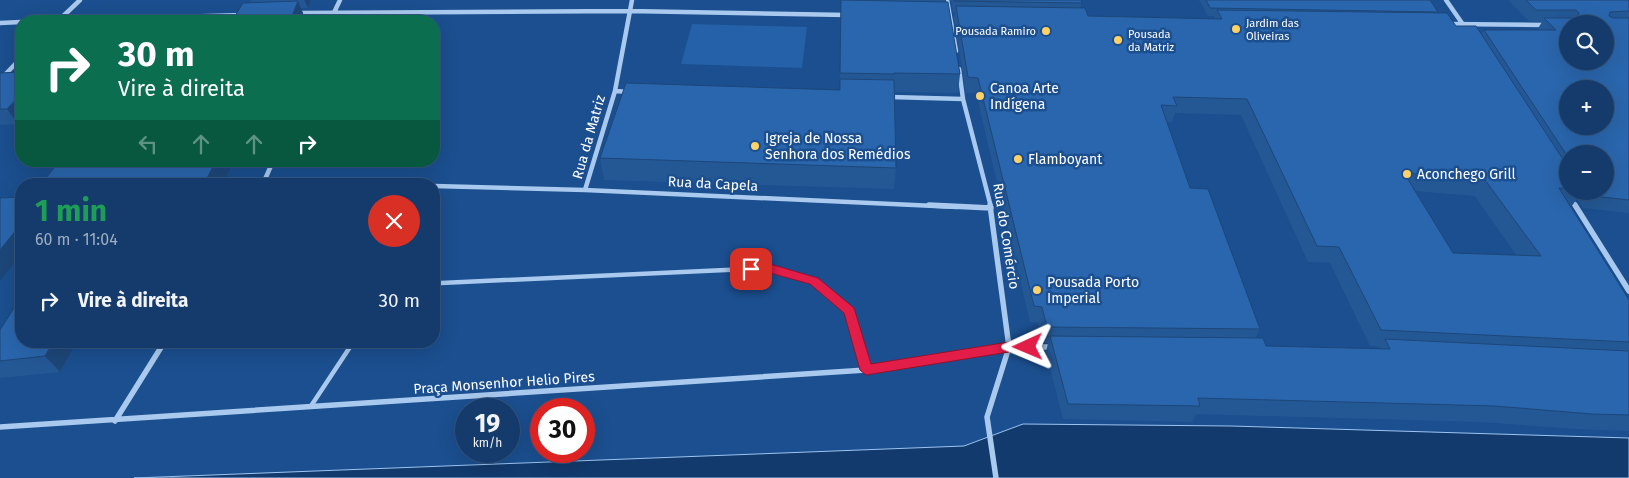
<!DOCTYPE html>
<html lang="pt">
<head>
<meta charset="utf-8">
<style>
  :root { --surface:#143b6b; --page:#214673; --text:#f1f3f6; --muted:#9dadc1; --line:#33557e }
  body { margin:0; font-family:"Fira Sans",sans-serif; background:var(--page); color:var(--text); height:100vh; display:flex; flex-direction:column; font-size:19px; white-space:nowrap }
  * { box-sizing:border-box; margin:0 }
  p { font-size:16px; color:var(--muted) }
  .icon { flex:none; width:28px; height:28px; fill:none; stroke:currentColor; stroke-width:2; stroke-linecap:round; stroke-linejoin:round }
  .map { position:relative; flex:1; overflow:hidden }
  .sheet { position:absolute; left:15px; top:178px; width:425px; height:170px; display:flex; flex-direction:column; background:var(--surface); border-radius:20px; box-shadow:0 5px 20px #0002,0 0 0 1px var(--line) }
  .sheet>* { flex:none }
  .guide { position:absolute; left:15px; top:15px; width:425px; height:152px; border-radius:20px; box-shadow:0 5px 20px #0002,0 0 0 1px var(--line); background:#0b6e4f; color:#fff; overflow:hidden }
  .tools { position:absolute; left:1559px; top:15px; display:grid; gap:10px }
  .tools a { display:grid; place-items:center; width:55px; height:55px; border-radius:50%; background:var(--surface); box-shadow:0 5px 20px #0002,0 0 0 1px var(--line); font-size:25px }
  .speed { position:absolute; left:455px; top:398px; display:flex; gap:10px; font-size:25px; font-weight:700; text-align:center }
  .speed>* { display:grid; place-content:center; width:65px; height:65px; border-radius:50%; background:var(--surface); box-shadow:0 5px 20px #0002,0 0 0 1px var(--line); line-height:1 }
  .speed small { font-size:12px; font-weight:400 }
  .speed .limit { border:8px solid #d22; background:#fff; color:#111 }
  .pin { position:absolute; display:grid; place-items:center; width:42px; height:42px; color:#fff; margin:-21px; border-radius:10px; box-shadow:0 2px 8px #0006 }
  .me { position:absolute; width:55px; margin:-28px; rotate:269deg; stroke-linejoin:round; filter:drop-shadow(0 0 4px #0008) }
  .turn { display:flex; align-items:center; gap:18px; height:105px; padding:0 20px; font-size:22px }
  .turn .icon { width:65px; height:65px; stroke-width:2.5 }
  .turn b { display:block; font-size:35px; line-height:42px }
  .lanes { display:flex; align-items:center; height:48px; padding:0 20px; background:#0003; justify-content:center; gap:25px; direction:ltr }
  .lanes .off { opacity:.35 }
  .round { display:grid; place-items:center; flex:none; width:52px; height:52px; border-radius:26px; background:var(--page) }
  .overview { display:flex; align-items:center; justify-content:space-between; height:85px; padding:0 20px }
  h1 { font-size:30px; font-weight:700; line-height:38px; color:#1e9e55 }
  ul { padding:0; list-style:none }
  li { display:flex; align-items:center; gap:15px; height:75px; padding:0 20px }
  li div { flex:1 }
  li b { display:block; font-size:19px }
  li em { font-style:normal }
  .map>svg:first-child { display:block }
</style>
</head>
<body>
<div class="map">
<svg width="1629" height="478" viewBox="0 0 1629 478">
  <rect width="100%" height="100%" fill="#1b4f8f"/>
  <path fill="#2461a8" d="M692,24L807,27L802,68L681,64Z"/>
  <path fill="#123a6d" stroke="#9cc4f0" d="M1023,424L1231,426L1629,438V478H134L964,446Z"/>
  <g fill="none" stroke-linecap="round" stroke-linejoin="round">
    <path stroke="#a9c9ee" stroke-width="4.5" d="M434,286L441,283L770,268L814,281L849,311L866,370
      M311,406L354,341"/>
    <path stroke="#a9c9ee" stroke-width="4.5" d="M947,0L956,51
      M1446,0L1464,26
      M298,13L629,11L847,15
      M43,21L242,15
      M58,21L80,0
      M330,21L340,0
      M0,23L21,22
      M1448,24L1545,25
      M959,69L963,99L991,207
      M0,80L21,58
      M615,91L629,92
      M890,97L963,99
      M226,184L264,181L368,184
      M263,184L273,161
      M434,186L585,190L957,207
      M585,190L615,91L632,0
      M1571,199L1576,207"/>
    <path stroke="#a9c9ee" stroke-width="5.5" d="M929,205L991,208
      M990,205L1009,347L987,417L996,478
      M1575,205L1629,291
      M115,421L165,341
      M0,427L866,370L1009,347H1051"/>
  </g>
  <path fill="#245895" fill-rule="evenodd" d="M251,0H311L308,8H301L304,16L252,3Z
    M841,0H946L960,74L958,93L895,92L896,168L894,189L604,180L600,158L840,90Z
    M951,0H1081L1082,3L1080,7L1088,16L1214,19L1215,16H1208L1199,0H1430L1438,12L1437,13L1456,26L1481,34L1484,30H1537L1542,22L1529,21L1508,0H1629V213L1583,208L1577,199L1571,207L1629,300V431L1576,429L1481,422L1196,414L1192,422L1063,419L1046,352L1048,343H1043L1038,323L1030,322L976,93H966L954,20L955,12H953ZM1175,113L1241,115L1308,262L1330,263L1370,346L1381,347L1379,349L1266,346L1255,338L1260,329L1190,188L1167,122H1172ZM1568,154L1605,191H1568ZM1415,191L1475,196L1516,255L1453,253Z
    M21,72V121L18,124L0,125V73Z
    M59,161H239L237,164H233L222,184H46L44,181Z
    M0,330L21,341H77L60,372L0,378Z"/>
  <path fill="#1d4779" d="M304,0H311L308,8Z
    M298,1L304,16L302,21H290Z
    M21,94V121L18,124L7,109Z
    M216,161H232L233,164L222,184H204Z
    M21,224V254L0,281V250Z
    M54,341H77L60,372L45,356Z"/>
  <path fill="#2a66ad" stroke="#1d4779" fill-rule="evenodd" d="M841,0L948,2L960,74L894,73V74L840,73Z
    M954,0H1081L1082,3L954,1Z
    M1206,0H1430L1438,12L1210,8Z
    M1526,0H1629V11L1610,12L1609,16L1613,18H1629V200L1593,196L1590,191H1605V154H1568V157L1484,30H1556L1544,18H1576L1579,13L1576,10H1536ZM1568,24H1605V61H1568ZM1568,89H1605V126H1568Z
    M298,1L290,21H232L243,3Z
    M956,6L1085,8L1088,16L1222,19L1217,10L1447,13L1456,26H1476L1568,167V189L1559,188L1629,300V342L1381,330L1339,247L1317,246L1247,99L1173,97L1177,106L1161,105L1190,188L1208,189L1260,329L1047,327L1042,307L1034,306L978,78L968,77ZM1404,173L1485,180L1541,256L1453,253Z
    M21,72V94L7,109H0V73Z
    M840,79L894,80L896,168L600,158L626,83L840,90Z
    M59,161H216L204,184H47L44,181Z
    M21,197V224L0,250V198Z
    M21,297V341H54L45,356L0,361V330Z
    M1050,336L1263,338L1266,346L1390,349L1385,339L1629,351V415L1592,414L1495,406L1198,398L1200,406L1068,404Z"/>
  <path fill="#e11d48" stroke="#92132f" d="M770,264L818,278L854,308L871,364L1009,342H1028L1035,347L1028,352H1009L866,375L860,370L844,313L810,284L770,273H751L745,269L751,265Z"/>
  <g fill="#ffd166" stroke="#1b4f8f" stroke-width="2">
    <circle cx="1236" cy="29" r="5"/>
    <circle cx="1046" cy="31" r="5"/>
    <circle cx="1118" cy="40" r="5"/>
    <circle cx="980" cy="96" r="5"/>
    <circle cx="755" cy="146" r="5"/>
    <circle cx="1018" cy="159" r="5"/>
    <circle cx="1407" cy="174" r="5"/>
    <circle cx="1037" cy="290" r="5"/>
  </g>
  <g text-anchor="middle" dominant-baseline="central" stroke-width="5" stroke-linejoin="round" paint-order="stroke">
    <g font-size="11" fill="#fff" stroke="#1b4f8f" text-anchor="start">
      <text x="1246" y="23">Jardim das<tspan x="1246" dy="13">Oliveiras</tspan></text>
      <text x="1036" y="31" text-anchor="end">Pousada Ramiro</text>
      <text x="1128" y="34">Pousada<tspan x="1128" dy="13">da Matriz</tspan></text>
    </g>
    <g font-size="14" fill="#fff" stroke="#1b4f8f" text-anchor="start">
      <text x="990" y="88">Canoa Arte<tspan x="990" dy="16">Indígena</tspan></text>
      <text x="765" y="138">Igreja de Nossa<tspan x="765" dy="16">Senhora dos Remédios</tspan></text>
      <text x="1028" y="159">Flamboyant</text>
      <text x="1417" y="174">Aconchego Grill</text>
      <text x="1047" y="282">Pousada Porto<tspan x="1047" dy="16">Imperial</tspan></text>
    </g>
    <g font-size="14" fill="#fff" stroke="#1b4f8f">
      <text transform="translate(589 137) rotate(-74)">Rua da Matriz</text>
      <text transform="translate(713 184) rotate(3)">Rua da Capela</text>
      <text transform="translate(1006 236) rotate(81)">Rua do Comércio</text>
      <text transform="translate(504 383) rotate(-4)">Praça Monsenhor Helio Pires</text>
    </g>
  </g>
</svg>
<div class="tools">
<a><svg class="icon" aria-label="search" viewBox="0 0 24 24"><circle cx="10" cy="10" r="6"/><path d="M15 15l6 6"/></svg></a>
<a>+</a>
<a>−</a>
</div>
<div class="speed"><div>19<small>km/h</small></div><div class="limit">30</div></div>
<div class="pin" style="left:751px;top:269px;background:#d93025"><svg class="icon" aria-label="arrive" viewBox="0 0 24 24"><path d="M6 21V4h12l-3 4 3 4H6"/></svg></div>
<svg class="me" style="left:1028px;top:347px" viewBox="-20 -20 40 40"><path d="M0-17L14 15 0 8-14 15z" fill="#e11d48" stroke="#fff" stroke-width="4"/></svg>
<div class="guide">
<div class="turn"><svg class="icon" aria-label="right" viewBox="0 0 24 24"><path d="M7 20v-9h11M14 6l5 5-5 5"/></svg><div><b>30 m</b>Vire à direita</div></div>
<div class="lanes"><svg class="icon off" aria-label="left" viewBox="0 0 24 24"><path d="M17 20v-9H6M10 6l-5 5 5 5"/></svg><svg class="icon off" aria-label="ahead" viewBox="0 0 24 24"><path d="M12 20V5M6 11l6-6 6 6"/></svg><svg class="icon off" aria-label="ahead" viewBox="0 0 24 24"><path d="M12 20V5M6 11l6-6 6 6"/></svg><svg class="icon" aria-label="right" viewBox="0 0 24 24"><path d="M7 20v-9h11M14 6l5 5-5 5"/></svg></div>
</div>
<section class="sheet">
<div class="overview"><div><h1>1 min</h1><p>60 m · 11:04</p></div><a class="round" style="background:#d93025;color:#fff"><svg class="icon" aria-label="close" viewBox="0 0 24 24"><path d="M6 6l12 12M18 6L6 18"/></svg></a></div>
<ul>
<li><svg class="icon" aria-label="right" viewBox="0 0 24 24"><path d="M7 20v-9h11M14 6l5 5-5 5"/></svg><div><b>Vire à direita</b></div><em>30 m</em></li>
</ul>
</section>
</div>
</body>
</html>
